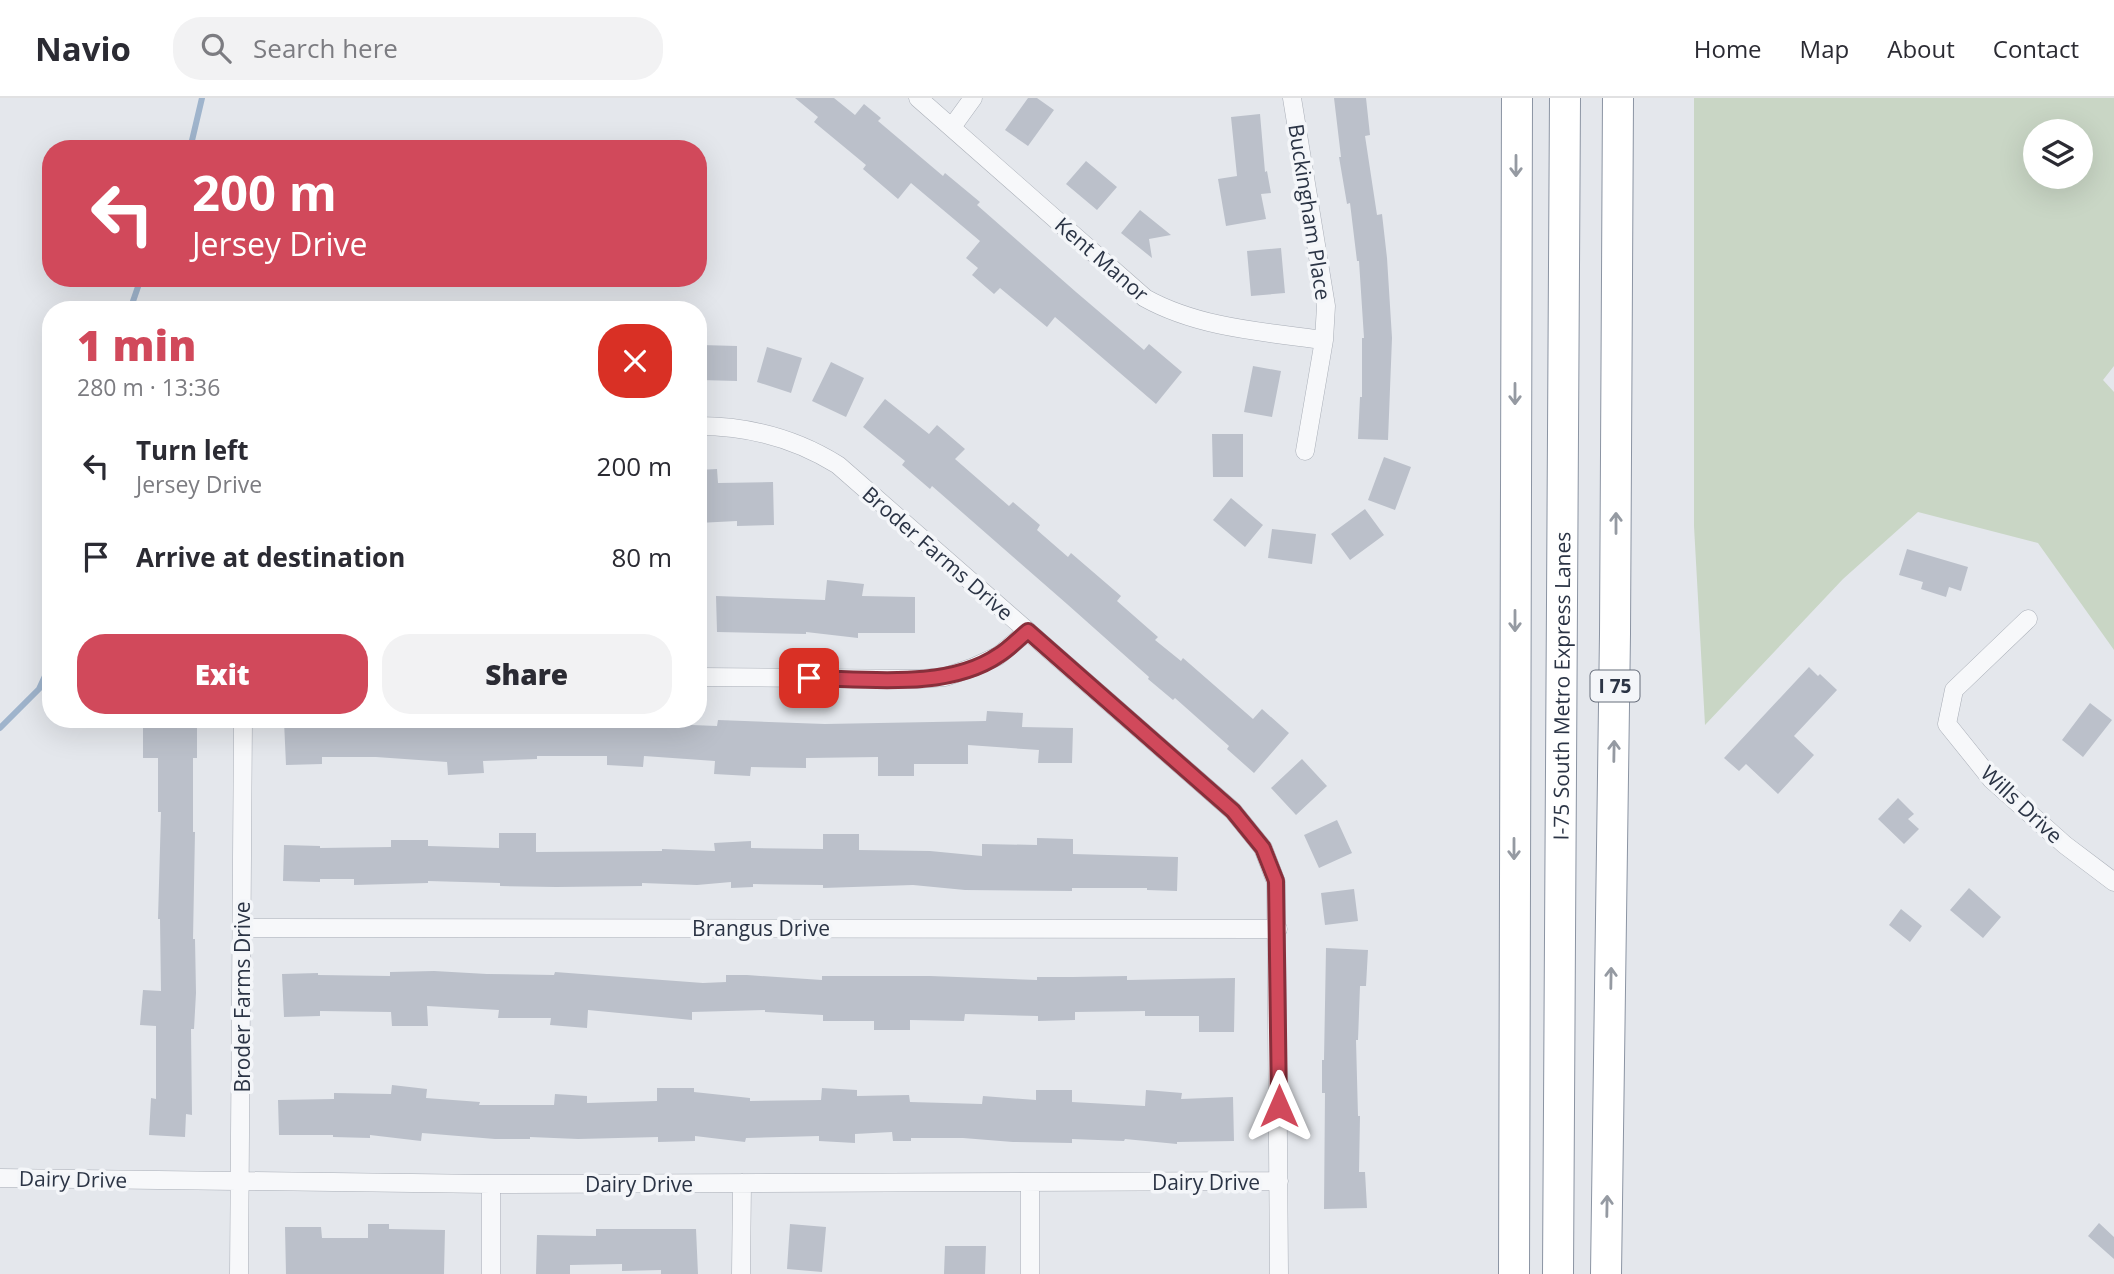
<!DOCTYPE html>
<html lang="en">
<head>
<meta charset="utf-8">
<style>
  :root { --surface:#fff; --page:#f2f2f3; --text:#2b2b33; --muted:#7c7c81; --line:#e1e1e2; --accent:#d1495b }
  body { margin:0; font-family:"Open Sans",sans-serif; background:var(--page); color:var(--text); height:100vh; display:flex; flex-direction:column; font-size:26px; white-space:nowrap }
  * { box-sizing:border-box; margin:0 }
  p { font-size:23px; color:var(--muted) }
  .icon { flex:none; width:38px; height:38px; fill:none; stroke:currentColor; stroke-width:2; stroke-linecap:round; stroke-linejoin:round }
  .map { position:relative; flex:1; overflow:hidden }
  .drawer { position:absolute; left:42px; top:203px; width:665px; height:427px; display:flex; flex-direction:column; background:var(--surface); border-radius:28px; box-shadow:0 7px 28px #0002 }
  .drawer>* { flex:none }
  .top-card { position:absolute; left:42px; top:42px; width:665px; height:147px; border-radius:28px; box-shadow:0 7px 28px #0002; background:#d1495b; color:#fff; overflow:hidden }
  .fabs { position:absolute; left:2023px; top:21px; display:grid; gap:14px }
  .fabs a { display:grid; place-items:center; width:70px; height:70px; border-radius:50%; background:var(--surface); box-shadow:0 7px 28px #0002; font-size:35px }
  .pin { position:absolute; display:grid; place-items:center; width:60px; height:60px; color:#fff; margin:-30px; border-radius:14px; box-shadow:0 4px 10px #0006 }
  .me { position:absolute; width:77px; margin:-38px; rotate:0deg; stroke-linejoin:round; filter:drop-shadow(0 0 5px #0008) }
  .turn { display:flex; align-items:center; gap:24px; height:147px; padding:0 35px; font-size:32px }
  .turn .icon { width:91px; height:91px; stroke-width:2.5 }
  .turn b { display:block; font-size:49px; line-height:60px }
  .round { display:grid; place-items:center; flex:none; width:74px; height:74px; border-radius:28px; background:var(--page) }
  .summary { display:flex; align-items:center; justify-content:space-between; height:119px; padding:0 35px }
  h1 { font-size:42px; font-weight:800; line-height:52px; color:var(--accent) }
  .primary-button { display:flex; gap:14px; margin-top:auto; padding:14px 35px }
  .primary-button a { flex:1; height:80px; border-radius:28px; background:var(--accent); color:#fff; font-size:28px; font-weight:800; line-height:80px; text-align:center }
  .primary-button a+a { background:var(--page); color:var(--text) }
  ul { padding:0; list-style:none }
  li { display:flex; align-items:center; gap:21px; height:91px; padding:0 35px }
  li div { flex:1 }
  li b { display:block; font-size:26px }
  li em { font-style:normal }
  header { display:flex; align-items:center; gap:42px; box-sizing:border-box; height:98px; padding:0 35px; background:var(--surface); border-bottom:2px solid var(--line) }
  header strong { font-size:33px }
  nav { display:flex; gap:38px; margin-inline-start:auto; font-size:24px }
  .search { width:490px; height:63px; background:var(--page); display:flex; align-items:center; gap:18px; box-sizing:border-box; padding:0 24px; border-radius:28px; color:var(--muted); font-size:26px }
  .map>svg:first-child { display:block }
</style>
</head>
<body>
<header>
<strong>Navio</strong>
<div class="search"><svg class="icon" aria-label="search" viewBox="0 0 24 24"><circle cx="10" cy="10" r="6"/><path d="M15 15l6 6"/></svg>Search here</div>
<nav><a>Home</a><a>Map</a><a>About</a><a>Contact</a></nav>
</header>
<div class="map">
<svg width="2114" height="1176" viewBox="0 0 2114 1176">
  <rect width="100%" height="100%" fill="#e4e7ec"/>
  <path fill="#c9d6c5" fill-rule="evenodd" d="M1694,0H2114V268L2103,282L2114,294V552L2038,445L1918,414L1843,481L1705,627L1694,428ZM2035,33H2081V79H2035Z"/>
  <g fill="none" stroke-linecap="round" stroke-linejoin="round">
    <path stroke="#9fb4cc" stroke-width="6" d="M190,51L202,0
      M130,212L141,180
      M0,630L39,591L51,565"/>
  </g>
  <path fill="#bbc0ca" d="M795,0H834L855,17L864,6L881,20L878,23L943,78L945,75L980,104L977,107L1076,194L1144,252L1149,246L1182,274L1156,306L1055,219L1047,229L1000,190L994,196L972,177L978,170L966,160L980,143L911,85L898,101L863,71L866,67L814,24L818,19Z
    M1028,0H1037L1054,12L1028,48L1005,32Z
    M1334,0H1366L1370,37L1365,38L1377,117L1382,116L1387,160L1392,240L1388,342L1358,341L1360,299H1362V240H1364L1359,163H1357L1350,105L1347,106L1339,59H1341Z
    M1260,16L1265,74L1267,73L1271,95L1261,96L1266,121L1226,128L1218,81L1237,78L1231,19Z
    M1086,63L1117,89L1097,112L1066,86Z
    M1140,112L1171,137L1149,141L1152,160L1121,135Z
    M1281,150L1285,195L1251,198L1247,153Z
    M701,247L737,248V283L700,282Z
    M767,249L802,260L791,295L757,284Z
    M831,264L864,280L846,319L812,303Z
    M1253,268L1281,273L1272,319L1244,314Z
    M885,301L929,336L937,327L965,351L955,361L1009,408L1013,404L1040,427L1037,432L1068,459L1071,455L1121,498L1117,503L1158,539L1155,542L1181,563L1183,560L1253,621L1262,611L1289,635L1254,675L1227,651L1229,648L1175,600L1173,602L1148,581L1149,579L1067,506L932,388L930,391L902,367L905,363L863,329Z
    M1212,336H1243V379H1213Z
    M1384,359L1411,369L1395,412L1368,402Z
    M717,371L718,385L773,384L774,427L737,428V423L698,425V372Z
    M1231,400L1263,427L1245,449L1213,422Z
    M1365,411L1384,437L1350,462L1331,436Z
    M1272,431L1316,436L1312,466L1268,460Z
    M1907,451L1968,469L1961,493L1949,489L1946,499L1921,491L1923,484L1899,477Z
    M827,482L864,486L862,498L915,499V535H858V540L806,534V536L717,534L716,498L825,502Z
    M1809,569L1818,578L1820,576L1837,592L1794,638L1814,657L1778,696L1746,666L1739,673L1724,660Z
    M2090,605L2112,622L2083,659L2062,642Z
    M987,613L1023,615L1022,629L1073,630L1072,665H1038L1039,652L968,647V666H914V678H878V659L806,660V670L751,669L750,678L714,676L715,663L644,658L643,669L607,667V658H537V661L483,663L484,675L448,677L447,664L376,659H322V666L286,667L284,623L321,622V624L400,625L445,628L444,621H481V627L591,623L717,628L718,622L825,626L986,623Z
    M143,623H197V660H193V734H195L193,841H195L196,895L194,931H191L192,1017L186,1016L185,1039L149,1037L151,1000L156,1001V928L140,927L143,892L161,893L160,821H158L161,714H158V660H143Z
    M1302,661L1327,688L1296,717L1271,690Z
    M1898,700L1914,716L1908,721L1919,731L1904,746L1878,721Z
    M1337,722L1352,755L1319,770L1304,737Z
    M499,735H536V754L662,753V751L715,753L714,745L751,743V750L823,751V736H859V752L930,753L982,758V746L1037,747V740L1073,741V756L1178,759L1177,793L1147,792V790H1072V793L965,792L913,787L823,790V787L753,786V789L731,790V784L697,787L642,785V788L556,789L500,788V785L428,783V785L354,787V781H320V784L283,783L284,747L320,748V750L391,749V742H428V748L499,750Z
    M1969,790L2001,819L1983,840L1950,812Z
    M1354,791L1358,823L1325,827L1321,795Z
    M1901,811L1922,828L1910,844L1889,827Z
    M1326,850L1368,852L1366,888H1360L1358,942H1356L1358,1018H1360L1359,1074H1365L1367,1110L1324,1111L1325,995H1322V962H1324Z
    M434,873L487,876L554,877L555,874L703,885L726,884V877H747L822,882V878H930L1037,882V879H1073L1127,878V882L1235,880L1234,934H1199V918H1145V913L1075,914V922L1038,923V918L965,916L964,923L910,922V932H874V923H823V917L765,914V912L692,914V922L588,912L587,930L550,927L551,920H498L499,912L427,908L428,928H392L391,914L320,913V918L284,919L282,876L318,875V877L390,878V874Z
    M392,987L427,991L426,1000L480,1004L479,1007H554L555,996L587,998V1005L657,1003V990H694V994L750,1000V1003L821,1002L822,990L857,992V998L909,997L910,1004L982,1006L983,998L1036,1002V992H1072V1004L1145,1008L1146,992L1182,995L1181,1001L1233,999L1234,1043L1177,1044V1046L1125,1041L1124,1043L1072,1041V1045L1013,1044L963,1040H911V1043H893L892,1034L855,1036V1045L819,1043V1038L746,1040L745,1044L695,1038V1043L658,1044V1039L578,1041L530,1039V1041H495L422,1035L421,1043L370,1037V1040L333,1039V1037H279L278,1002L334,1001V995L391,996Z
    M2099,1125L2114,1139V1161L2088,1138Z
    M368,1126H389V1131L445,1132L444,1176H286L285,1129H321L322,1140H368Z
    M790,1126L826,1129L822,1174L787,1171Z
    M596,1131H696L698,1176H661V1172L622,1173V1166L570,1167V1176H536L537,1137L596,1138Z
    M945,1148H986L985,1176H944Z"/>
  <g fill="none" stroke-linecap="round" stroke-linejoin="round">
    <defs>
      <path id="minor" d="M918,0L1145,200C1199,230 1264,234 1324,242
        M1292,0L1326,208L1324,242L1305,353
        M952,29L973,0
        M698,328C749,328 795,340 838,367L1233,713L1263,750L1276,784L1279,1176
        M2028,521L1954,592L1947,626L1992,682L2065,747L2114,784
        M698,579L919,581L945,579L974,569L998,558L1028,533
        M243,830L1278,831
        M0,1080L491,1086L1279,1083
        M239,1176L243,621
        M491,1176V1086
        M741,1176L742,1085
        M1030,1176V1084"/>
      <g id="motorway">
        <path d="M1514,1176L1517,0"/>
        <path id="s1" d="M1558,1176L1565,0"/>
        <path d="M1606,1176L1615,536L1618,0"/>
      </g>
    </defs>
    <use href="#minor" stroke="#a9aeb7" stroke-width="19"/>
    <use href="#motorway" stroke="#8b94a3" stroke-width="32"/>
    <use href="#minor" stroke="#f7f8fa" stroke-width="18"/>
    <use href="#motorway" stroke="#fff" stroke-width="30"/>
  </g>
  <defs><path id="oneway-shaft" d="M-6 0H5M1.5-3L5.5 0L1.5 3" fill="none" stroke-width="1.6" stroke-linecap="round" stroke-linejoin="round" transform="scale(1.75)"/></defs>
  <g stroke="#959aa2">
    <use href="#oneway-shaft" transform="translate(1516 68) rotate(90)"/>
    <use href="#oneway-shaft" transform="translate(1515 296) rotate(90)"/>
    <use href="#oneway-shaft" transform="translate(1616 425) rotate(-90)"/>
    <use href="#oneway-shaft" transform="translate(1515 523) rotate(90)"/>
    <use href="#oneway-shaft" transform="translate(1614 653) rotate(-89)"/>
    <use href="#oneway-shaft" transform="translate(1514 751) rotate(90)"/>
    <use href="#oneway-shaft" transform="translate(1611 880) rotate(-89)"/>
    <use href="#oneway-shaft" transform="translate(1607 1108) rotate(-89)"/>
  </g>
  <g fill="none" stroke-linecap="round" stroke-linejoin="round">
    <defs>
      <path id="route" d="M809,580C868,581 948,592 999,557C1009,551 1018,541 1028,533L1233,713L1263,750L1276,783L1279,1008"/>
    </defs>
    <use href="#route" stroke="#882f3b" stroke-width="18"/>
    <use href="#route" stroke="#d1495b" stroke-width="12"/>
  </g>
  <g text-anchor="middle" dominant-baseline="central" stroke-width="7" stroke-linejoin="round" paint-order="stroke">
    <rect fill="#f4f6f9" stroke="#676e7b" stroke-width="2" x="1590.5" y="572.5" width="49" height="31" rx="5"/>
    <g font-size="19" font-weight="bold" fill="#2b3445">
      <text x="1615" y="588">I 75</text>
    </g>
    <g font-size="21" fill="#2b3445" stroke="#f4f6f9">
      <text transform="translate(1310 114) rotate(81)">Buckingham Place</text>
      <text transform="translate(1102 161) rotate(41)">Kent Manor</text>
      <text transform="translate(938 455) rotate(41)">Broder Farms Drive</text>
      <text stroke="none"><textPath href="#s1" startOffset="588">I-75 South Metro Express Lanes</textPath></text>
      <text transform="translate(2022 706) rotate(43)">Wills Drive</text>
      <text x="761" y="830">Brangus Drive</text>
      <text transform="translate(242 899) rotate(-90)">Broder Farms Drive</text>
      <text transform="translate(73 1081) rotate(1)">Dairy Drive</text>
      <text x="1206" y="1084">Dairy Drive</text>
      <text x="639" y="1086">Dairy Drive</text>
    </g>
  </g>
</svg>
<div class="fabs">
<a><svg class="icon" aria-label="layers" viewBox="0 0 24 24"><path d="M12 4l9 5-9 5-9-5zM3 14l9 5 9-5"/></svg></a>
</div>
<div class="pin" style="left:809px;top:580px;background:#d93025"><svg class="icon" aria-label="arrive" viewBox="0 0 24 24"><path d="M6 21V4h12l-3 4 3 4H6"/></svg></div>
<svg class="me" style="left:1279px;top:1008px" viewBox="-20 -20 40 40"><path d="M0-17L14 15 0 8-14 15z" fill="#d1495b" stroke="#fff" stroke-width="4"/></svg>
<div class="top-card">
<div class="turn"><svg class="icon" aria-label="left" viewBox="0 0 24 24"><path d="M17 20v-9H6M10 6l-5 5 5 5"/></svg><div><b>200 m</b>Jersey Drive</div></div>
</div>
<section class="drawer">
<div class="summary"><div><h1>1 min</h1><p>280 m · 13:36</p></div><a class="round" style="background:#d93025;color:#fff"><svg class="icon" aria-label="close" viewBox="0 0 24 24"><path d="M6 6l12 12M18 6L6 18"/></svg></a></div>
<ul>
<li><svg class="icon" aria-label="left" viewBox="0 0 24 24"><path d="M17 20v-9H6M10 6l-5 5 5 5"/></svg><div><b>Turn left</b><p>Jersey Drive</p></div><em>200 m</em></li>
<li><svg class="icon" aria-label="arrive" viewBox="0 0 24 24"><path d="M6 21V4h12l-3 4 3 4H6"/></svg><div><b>Arrive at destination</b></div><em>80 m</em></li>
</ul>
<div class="primary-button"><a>Exit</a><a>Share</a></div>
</section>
</div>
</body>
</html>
